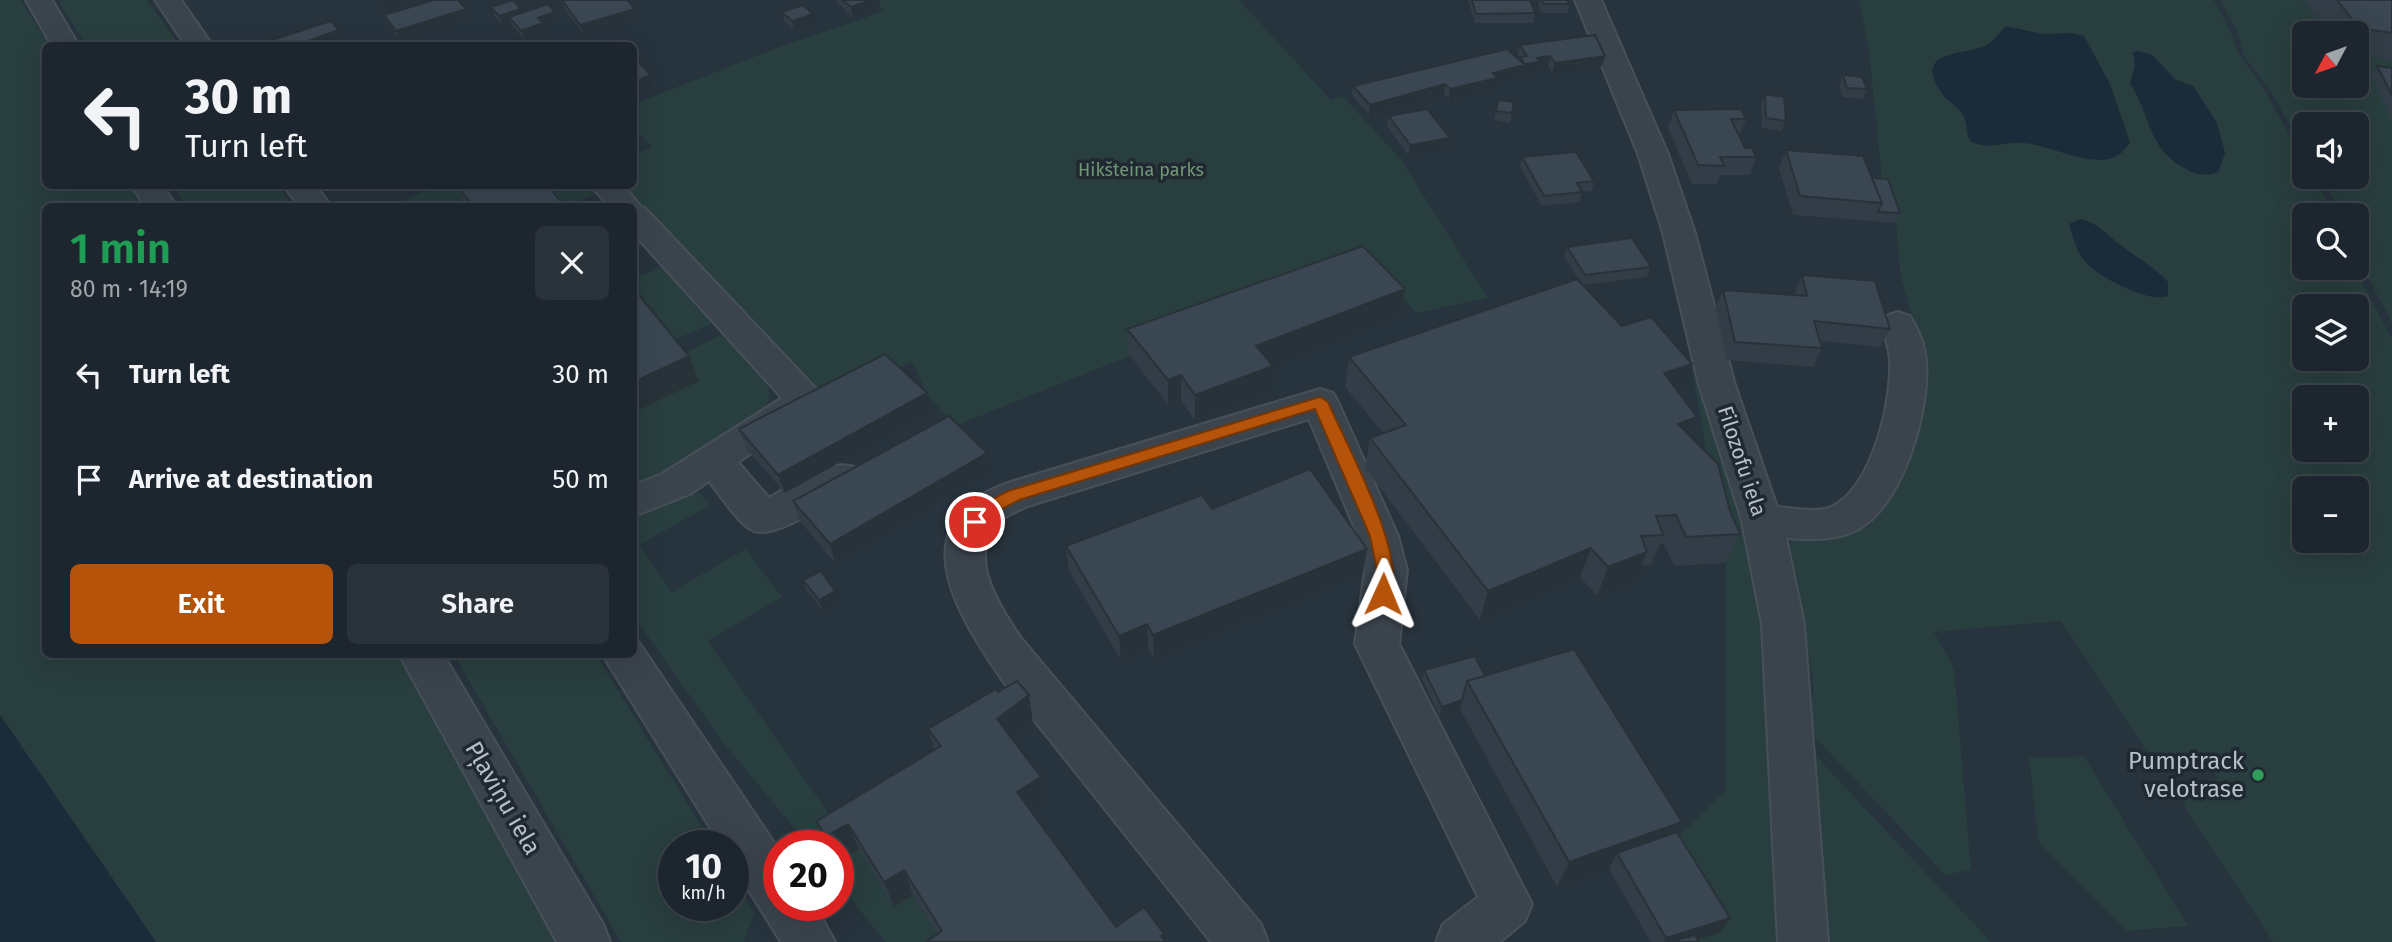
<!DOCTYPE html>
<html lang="en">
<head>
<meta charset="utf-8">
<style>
  :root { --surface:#1d262e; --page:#2a323a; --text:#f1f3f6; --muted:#a0a5aa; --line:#3b434a; --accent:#b45309 }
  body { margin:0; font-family:"Fira Sans",sans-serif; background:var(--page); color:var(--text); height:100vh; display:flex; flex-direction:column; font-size:26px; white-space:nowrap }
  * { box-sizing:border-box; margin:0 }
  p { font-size:23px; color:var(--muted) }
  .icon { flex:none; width:38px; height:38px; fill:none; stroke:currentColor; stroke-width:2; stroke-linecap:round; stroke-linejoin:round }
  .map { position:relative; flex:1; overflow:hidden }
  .drawer { position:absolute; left:42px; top:203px; width:595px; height:455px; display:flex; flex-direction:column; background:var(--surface); border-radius:10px; box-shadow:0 7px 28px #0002,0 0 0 2px var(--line) }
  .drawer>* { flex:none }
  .guide { position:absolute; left:42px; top:42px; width:595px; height:147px; border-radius:10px; box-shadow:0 7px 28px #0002,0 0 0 2px var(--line); background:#1d262e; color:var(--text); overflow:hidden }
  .needle { width:46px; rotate:229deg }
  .fabs { position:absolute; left:2292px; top:21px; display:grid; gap:14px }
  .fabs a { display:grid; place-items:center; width:77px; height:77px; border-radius:10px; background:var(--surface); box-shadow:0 7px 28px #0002,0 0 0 2px var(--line); font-size:35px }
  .speed { position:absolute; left:658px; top:830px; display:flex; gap:14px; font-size:35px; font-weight:700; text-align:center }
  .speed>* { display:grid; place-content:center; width:91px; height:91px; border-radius:50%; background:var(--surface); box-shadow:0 7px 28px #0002,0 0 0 2px var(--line); line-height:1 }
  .speed small { font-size:18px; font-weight:400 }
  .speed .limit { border:10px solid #d22; background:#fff; color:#111 }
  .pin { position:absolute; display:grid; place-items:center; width:60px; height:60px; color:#fff; margin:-30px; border:4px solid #fff; border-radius:50%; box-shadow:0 2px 7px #0007 }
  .me { position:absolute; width:77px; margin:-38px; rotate:1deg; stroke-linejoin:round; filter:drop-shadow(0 0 5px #0008) }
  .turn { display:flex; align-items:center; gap:24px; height:147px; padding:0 28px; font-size:32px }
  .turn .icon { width:91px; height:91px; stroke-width:2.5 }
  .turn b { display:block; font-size:49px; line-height:60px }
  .round { display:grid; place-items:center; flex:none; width:74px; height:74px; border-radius:10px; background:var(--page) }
  .summary { display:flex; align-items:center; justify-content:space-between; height:119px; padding:0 28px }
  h1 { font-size:42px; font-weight:600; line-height:52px; color:#1e9e55 }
  .cta { display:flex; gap:14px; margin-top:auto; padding:14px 28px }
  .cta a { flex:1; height:80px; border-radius:10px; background:var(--accent); color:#fff; font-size:28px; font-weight:600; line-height:80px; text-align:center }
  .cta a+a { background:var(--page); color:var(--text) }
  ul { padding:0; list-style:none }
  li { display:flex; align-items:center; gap:21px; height:105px; padding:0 28px }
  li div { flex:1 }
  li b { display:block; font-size:26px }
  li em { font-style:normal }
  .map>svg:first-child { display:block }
</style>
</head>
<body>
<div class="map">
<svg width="2392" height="942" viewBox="0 0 2392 942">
  <rect width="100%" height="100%" fill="#27333d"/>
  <path fill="#293e3e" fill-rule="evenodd" d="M0,0H21L49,45L46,46V186H131L143,206H46V654L399,655L555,942H156L0,715Z
    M64,0H147L179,45H86L59,2Z
    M874,0H1239L1331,100L1343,96L1402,161L1488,298L1417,313L1371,267L1129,354L1130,356L955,426L926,393L912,361L827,405L784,354L624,186H634V155L652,147L634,129V104L774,49L884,11Z
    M1859,0H2214L2230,30L2239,54L2263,88L2305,162V177H2315L2333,215H2305V268H2354L2392,339V942H2273L2184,806L2186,787L2219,778L2200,755L2170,762L2146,750L2061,621L1934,632L1954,668L1971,870L1945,875L1811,733L1813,684L1805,630L1785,548L1795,538L1814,535L1848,536L1869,526L1885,505L1911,432L1925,356L1901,279L1896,223L1883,189L1869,52ZM2305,306H2357V359H2305ZM2305,397H2357V450H2305ZM2305,488H2357V541H2305Z
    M2220,0H2303L2328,33H2305V86H2357V54L2392,60V322L2357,258V215H2340L2323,177H2357V124H2305V153L2269,88L2244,56L2238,33Z
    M173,186H278L293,206H186Z
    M439,186H519L467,206H390Z
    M538,186H589L597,194L567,206H556Z
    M664,266L715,322L668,343L634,300V279Z
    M1677,284L1708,407L1748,544L1767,645L1779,942H1691L1719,933L1667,848L1726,789V563Z
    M725,333L767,380C772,394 769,401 762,413L652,482L634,487V412L678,356Z
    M700,493L710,505L639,545L672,592L745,549L782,597L708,641L845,837L831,845H808L725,745L634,617V512Z
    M454,655H596L713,845H674V905H733V879L754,913L744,942H621Z
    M1813,753L1991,942H1828Z
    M2084,756L2188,926L2127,931L2039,843L2029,758Z
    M859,849L913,895L942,942H885L838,882V862Z"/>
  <path fill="#1b2b3a" d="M2006,26L2042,34L2070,33L2084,36L2110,84L2130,142C2125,150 2119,157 2109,159C2082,164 2050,145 2023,143C2003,141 1989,151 1970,141C1965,132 1968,124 1963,115C1958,106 1946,101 1941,92C1912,49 1965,56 1987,45C1995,40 2000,32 2006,26Z
    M2139,51L2152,55L2176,80L2193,86L2217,123L2225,153L2219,171C2209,177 2198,175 2188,170C2148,151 2151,116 2130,83L2135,66L2133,52Z
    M2080,219C2099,223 2108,236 2123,247C2139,259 2154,267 2168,282V296C2150,304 2095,276 2084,260C2076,250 2073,237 2069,224Z
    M0,715L156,942H0Z"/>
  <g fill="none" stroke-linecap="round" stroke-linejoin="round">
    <defs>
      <path id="minor" d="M26,0H52L79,46H52Z
        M155,0H181L213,46H186Z
        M1575,0H1601L1668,154L1695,233L1735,385L1777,507C1793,508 1816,513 1831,507C1872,489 1892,401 1890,361C1890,348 1884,336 1881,324L1886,316L1898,312L1910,316C1918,329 1925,346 1926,361C1930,410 1904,503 1859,529C1837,541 1810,540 1786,538L1804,624L1828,942H1778L1762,624L1742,521L1699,385L1663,233L1638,154Z
        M132,186H163L176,206H145Z
        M284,186H316L331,206H299Z
        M591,186H624L641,207L645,208L818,391L823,400L818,409L738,462L769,498C794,484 825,458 854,467L859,477L854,487C833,499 773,542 752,530C739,524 719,494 709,481L690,494L634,516V485L662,474L782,398L634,234V206H609Z
        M1320,389L1333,393L1338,402L1398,536L1407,570L1399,644L1532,904L1525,921L1500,942H1436L1443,924L1478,897L1355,644L1365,570L1358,536L1309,419L1028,506C1020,510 1010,513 1003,519C963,552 999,606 1021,638L1261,924L1268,942H1211L1003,681C955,612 897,518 1014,481Z
        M634,640L638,641L779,850V905H815L835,942H781L733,865V845H721L602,654H634Z
        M399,654H443L603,924L610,942H557Z"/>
    </defs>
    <use href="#minor" stroke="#475059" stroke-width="4"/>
    <use href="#minor" fill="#3b444d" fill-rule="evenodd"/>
  </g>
  <path fill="#323d47" d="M562,0L635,9L638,18L584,34L565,10Z
    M836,0H879L880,8L852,17L837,2Z
    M1468,0H1530L1535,13L1533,23H1475Z
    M1540,0H1567L1569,4L1567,13H1541L1538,5Z
    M2303,0H2392V60L2357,54V33H2328Z
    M491,7L521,9L523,13L555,12L559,21L544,26L547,32L525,40L513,27L511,23L503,25L495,17Z
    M466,9L470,18L400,40L389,25L384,15Z
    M782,12L813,14L815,23L794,30L784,21Z
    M1520,45L1602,66L1552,73L1548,66L1539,67L1538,72L1524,74L1496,82L1495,87L1449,99L1444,94L1369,115L1352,95L1353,86L1520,60V58L1518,55Z
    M2377,66L2392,68V120L2370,75Z
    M1843,75L1867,89L1863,99L1843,97L1839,85Z
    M1765,94L1786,121L1782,131L1762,128L1761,104Z
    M1514,102L1510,123L1494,120L1496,111Z
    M1674,110L1746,119L1739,137L1745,148L1756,157L1750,175H1720L1717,184H1692L1668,128Z
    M1389,116L1450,138L1448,148L1408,155L1387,126Z
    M1786,150L1872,178L1900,213L1896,223L1793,215L1779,168Z
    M1522,157L1594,181L1592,191L1582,192L1579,202L1542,206L1520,167Z
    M456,186H548L565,206H467Z
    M1567,247L1651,267L1647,277L1583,285L1680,394L1697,417L1689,435L1730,511L1740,534L1726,563L1674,566L1664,544H1660L1651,565H1641L1635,581L1597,596L1580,577L1480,620L1365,468L1370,438L1383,433L1345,387L1349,357L1580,282L1564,256Z
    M1802,275L1890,329L1880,347L1820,341L1822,348L1813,367L1727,360L1715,308L1723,290L1794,295Z
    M1405,289L1401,315L1273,365L1272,391L1195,420L1181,401L1168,405L1129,354L1127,329Z
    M927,393L931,411L785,493L746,448L739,429Z
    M990,472L835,563L799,520L793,501Z
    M1212,509L1363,573L1154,659L1148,648L1121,660L1069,571L1066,546Z
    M803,580L839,600L822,610L806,590Z
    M1424,670L1485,676L1682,822L1677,832L1719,933L1698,940L1699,942H1651L1609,869L1557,887L1460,709L1440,716L1422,679Z
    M998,692L1033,722L1012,739L1045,803L1032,812L1116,927L1164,934H937L913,895L894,907L859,849L838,845H828L817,821L934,750L928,729Z"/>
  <path fill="#293239" d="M387,0H401L404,6L382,12L378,3Z
    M873,0H879L880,8L852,17L851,7Z
    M466,9L470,18L400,40L396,31Z
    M521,9L525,18L509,17L511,23L503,25L499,16Z
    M635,9L638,18L584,34L580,25Z
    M555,12L559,21L544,26L547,32L525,40L521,31L538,18Z
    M813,14L815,23L794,30L792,21Z
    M339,30L344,40L327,46H294Z
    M1550,56L1548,66L1539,67L1538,72L1524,74L1496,82L1495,87L1449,99L1450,89L1493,73L1525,64L1537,58Z
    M1605,56L1602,66L1552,73L1555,63Z
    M651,75L654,85L634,92V82Z
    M1445,84L1444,94L1369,115L1370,105Z
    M1450,138L1448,148L1408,155L1410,145Z
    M1405,289L1401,315L1255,372L1256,346Z
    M689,356L699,381L634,412V382Z
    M1692,364L1680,394L1653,403L1664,373Z
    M1273,366L1272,391L1195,420V395Z
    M1181,375V401L1168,405V380Z
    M927,393L931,411L785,493L778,475Z
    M1697,417L1685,447L1678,424Z
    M987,453L990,472L835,563L830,544Z
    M1591,548L1580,577L1480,620L1488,591Z
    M1367,549L1363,573L1154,659L1153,635Z
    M1647,552L1635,581L1597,596L1608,567Z
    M835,591L839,600L822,610L819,600Z
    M1147,624L1148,648L1121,660L1119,636Z
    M1029,695L1033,722L1002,746L997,719Z
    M1462,700L1460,709L1440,716L1442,707Z
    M1041,777L1045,803L1023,818L1017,792Z
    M1682,822L1667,848L1617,853L1609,869L1557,887L1569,862Z
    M848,824L859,849L838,862V845H829L825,837Z
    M904,870L913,895L894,907L884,882Z
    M1730,918L1719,933L1690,942H1664L1666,938Z"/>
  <path fill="#3a4752" stroke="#293239" stroke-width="2" d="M434,0H458L466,9L396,31L384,15Z
    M513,0L521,9L499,16L491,7Z
    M562,0H627L635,9L580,25Z
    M842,0H873L851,7Z
    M1472,0H1530L1535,13L1476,14Z
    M1542,0H1567L1569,4H1543Z
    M2337,0H2392V33L2359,28Z
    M548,4L555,12L538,18L543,23L521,31L509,17Z
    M803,5L813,14L792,21L782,12Z
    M331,21L339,30L294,46H275L272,40Z
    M1595,35L1605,56L1555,63L1550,56L1537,58L1540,62L1525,64L1520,57L1527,56L1520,45Z
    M1507,49L1525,65L1493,73L1497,78L1450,89L1445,84L1370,105L1353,86Z
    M639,63L651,75L634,82V65Z
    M2377,66L2392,68V95Z
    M1843,75L1862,77L1867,89L1847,88Z
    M1765,94L1784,97L1786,121L1766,118Z
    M1498,100L1514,102L1512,113L1496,111Z
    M1427,109L1450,138L1410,145L1389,116Z
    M1741,109L1746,119H1731L1745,148H1752L1756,157H1720L1724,166L1698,165L1674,110Z
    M1786,150L1863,156L1882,203L1800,196Z
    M1576,152L1594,181L1577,183L1582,192L1544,196L1522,157Z
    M1872,178L1888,179L1900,213L1878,212L1882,203Z
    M457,186H548L565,206H473Z
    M1632,238L1651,267L1585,275L1567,247Z
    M1363,246L1405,289L1256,346L1273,366L1195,395L1181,375L1168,380L1127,329Z
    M1802,275L1875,281L1890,329L1814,321L1822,348L1735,342L1723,290L1807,296Z
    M1577,279L1622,326L1651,317L1692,364L1664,373L1697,417L1678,424L1718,464L1730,511L1740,534L1686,537L1676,515L1656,516L1663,535L1641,536L1647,552L1608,567L1591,548L1488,591L1370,438L1406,425L1349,357Z
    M634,289L689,356L634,382Z
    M885,354L927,393L778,475L739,429Z
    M949,416L987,453L830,544L793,501Z
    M1310,469L1367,549L1153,635L1147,624L1119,636L1066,546L1202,495L1212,509Z
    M821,571L835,591L819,600L803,580Z
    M1574,649L1682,822L1569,862L1467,681Z
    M1475,656L1485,676L1467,681L1462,700L1442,707L1424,670Z
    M1017,681L1029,695L997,719L1041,777L1017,792L1116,927L1144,907L1164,934L1161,936L1166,942H926L942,931L904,870L884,882L848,824L825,837L817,821L941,746L928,729L996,689L998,692Z
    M1677,832L1730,918L1666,938L1617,853Z
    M1695,935L1699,942H1670Z"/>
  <path fill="#b45309" stroke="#753606" stroke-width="2" d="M1320,397L1328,402C1346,444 1410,559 1389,599H1377L1374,594L1377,570L1370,536L1315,409L1019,500L996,512L981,526L975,528L967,522L985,503L1008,491Z"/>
  <circle fill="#2e9e5b" stroke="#202932" stroke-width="2.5" cx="2258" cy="775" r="7"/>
  <g text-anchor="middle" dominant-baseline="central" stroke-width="7" stroke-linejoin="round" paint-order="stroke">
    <g font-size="18" fill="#719776" stroke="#202932">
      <text x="1141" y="170">Hikšteina parks</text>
    </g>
    <g font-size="21" fill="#b7bfc8" stroke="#202932">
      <text transform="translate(1742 461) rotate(72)">Filozofu iela</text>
    </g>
    <g font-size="24" fill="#b7bfc8" stroke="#202932" text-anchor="end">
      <text x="2244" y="761">Pumptrack<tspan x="2244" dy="28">velotrase</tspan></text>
    </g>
    <g font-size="24" fill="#b7bfc8" stroke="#202932">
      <text transform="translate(503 798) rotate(60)">Pļaviņu iela</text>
    </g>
  </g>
</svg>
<div class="fabs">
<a><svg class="needle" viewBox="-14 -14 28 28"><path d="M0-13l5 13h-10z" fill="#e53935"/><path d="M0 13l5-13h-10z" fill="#a0a5aa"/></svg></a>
<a><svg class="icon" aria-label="sound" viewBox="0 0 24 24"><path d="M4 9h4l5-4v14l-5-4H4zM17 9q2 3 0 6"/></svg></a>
<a><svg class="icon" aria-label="search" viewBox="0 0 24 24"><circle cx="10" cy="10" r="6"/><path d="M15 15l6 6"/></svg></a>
<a><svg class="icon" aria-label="layers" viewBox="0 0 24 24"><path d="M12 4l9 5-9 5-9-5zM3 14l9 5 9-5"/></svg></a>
<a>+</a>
<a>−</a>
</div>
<div class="speed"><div>10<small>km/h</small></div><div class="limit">20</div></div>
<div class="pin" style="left:975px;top:522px;background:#d93025"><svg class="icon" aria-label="arrive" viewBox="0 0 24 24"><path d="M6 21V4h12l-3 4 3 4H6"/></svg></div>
<svg class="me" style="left:1383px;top:594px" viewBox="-20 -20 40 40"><path d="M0-17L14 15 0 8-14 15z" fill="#b45309" stroke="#fff" stroke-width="4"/></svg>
<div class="guide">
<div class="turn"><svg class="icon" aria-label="left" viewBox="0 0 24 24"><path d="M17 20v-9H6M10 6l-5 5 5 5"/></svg><div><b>30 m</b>Turn left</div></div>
</div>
<section class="drawer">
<div class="summary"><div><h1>1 min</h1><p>80 m · 14:19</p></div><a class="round"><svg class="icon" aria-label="close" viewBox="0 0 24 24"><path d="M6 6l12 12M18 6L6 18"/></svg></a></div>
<ul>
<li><svg class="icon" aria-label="left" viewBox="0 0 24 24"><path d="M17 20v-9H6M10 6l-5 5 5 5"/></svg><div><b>Turn left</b></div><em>30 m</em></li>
<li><svg class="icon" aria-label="arrive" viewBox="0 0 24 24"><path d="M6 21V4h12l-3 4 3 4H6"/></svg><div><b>Arrive at destination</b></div><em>50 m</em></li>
</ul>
<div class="cta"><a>Exit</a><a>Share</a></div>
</section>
</div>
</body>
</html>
